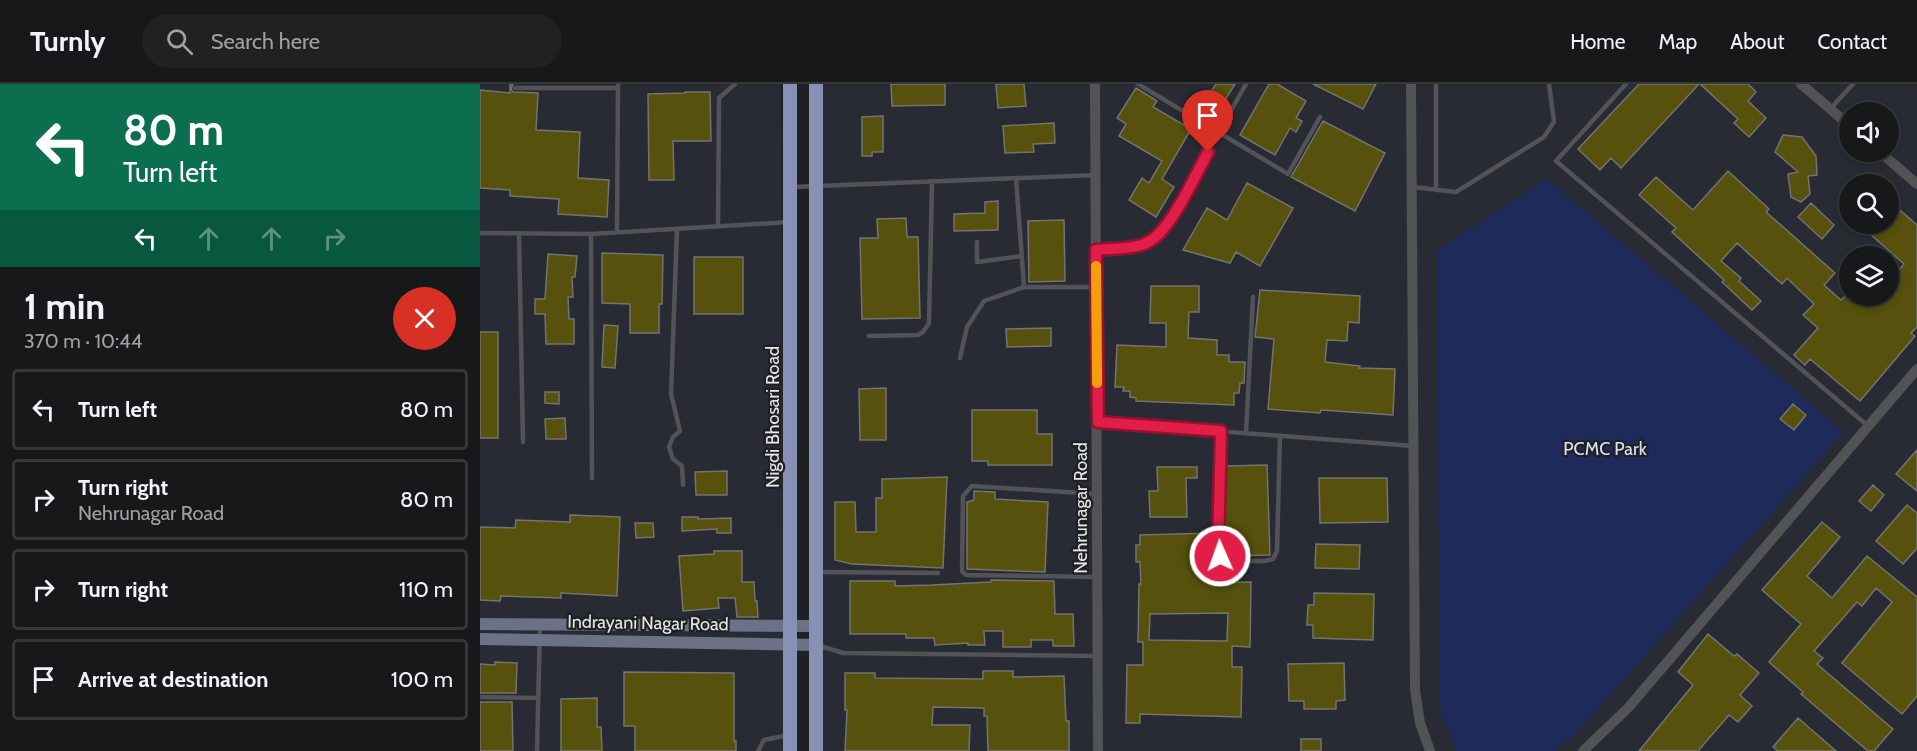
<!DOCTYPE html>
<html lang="en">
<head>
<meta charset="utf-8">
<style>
  :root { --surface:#17181a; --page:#202123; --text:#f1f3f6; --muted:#9ea0a2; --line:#363739 }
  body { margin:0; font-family:Cabin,sans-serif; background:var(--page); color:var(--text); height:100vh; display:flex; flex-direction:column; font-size:22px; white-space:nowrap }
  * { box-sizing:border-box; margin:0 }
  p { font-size:20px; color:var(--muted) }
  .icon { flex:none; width:33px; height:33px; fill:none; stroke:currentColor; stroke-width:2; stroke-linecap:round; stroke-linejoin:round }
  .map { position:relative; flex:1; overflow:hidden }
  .drawer { display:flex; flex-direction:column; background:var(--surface); width:480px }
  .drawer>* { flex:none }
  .banner { background:#0b6e4f; color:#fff; overflow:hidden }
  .fabs { position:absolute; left:1359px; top:18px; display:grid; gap:12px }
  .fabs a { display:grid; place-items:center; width:60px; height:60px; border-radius:50%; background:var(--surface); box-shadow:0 3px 9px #0003,0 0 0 2px var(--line); font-size:30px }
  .pin { position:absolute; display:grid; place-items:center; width:51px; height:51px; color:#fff; margin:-62px -26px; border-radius:50% 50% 50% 0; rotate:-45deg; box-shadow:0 0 6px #0007 }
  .pin .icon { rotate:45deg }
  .me { position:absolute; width:66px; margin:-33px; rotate:358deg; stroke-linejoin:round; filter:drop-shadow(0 0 4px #0008) }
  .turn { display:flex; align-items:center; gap:21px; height:126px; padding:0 24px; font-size:27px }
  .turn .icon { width:78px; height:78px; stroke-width:2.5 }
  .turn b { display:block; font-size:42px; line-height:51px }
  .lanes { display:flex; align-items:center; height:57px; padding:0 24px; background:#0003; justify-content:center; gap:30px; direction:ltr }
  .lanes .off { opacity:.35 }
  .round { display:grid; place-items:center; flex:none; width:63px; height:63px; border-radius:32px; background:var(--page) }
  .overview { display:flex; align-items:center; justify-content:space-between; height:102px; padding:0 24px }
  h1 { font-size:36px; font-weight:800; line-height:45px }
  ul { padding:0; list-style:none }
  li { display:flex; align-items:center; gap:18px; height:81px; margin:0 12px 9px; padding:0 12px; border:3px solid var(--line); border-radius:6px }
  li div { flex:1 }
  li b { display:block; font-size:22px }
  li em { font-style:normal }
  header { display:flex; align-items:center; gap:36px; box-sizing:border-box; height:84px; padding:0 30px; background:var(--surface); border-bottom:2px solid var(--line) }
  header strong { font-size:28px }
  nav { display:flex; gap:33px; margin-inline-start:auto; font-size:21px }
  .search { width:420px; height:54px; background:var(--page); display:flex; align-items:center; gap:15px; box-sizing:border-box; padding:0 21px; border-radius:33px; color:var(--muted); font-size:22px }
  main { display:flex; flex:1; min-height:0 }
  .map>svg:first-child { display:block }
</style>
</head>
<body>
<header>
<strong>Turnly</strong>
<div class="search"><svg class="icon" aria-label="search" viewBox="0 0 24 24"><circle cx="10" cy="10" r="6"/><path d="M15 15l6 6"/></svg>Search here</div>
<nav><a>Home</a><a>Map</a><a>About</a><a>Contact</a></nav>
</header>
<main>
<section class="drawer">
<div class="banner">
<div class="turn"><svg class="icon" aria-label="left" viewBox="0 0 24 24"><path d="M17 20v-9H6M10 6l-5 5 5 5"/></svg><div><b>80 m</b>Turn left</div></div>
<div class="lanes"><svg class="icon" aria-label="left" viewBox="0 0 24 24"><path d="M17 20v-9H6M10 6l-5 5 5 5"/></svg><svg class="icon off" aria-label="ahead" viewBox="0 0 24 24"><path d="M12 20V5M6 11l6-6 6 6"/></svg><svg class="icon off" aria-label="ahead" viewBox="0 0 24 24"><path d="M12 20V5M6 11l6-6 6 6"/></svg><svg class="icon off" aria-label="right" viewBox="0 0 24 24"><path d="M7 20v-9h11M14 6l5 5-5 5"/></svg></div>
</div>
<div class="overview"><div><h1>1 min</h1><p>370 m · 10:44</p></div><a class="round" style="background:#d93025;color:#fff"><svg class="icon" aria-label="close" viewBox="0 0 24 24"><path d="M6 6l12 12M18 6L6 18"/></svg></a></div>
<ul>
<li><svg class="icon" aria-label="left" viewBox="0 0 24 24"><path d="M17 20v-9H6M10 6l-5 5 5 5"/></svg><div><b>Turn left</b></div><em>80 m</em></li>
<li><svg class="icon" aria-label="right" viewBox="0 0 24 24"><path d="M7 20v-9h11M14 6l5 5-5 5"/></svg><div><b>Turn right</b><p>Nehrunagar Road</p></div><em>80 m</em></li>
<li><svg class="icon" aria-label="right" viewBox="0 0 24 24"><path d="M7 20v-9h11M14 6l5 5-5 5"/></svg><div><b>Turn right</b></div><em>110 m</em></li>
<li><svg class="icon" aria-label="arrive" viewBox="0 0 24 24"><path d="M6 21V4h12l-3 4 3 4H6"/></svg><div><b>Arrive at destination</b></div><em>100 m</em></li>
</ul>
</section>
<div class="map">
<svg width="1437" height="667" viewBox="0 0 1437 667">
  <rect width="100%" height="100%" fill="#1f2023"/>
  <path fill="#282b33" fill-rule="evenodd" d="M0,0H301L304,667H0Z
    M339,0H1437V667H339ZM1370,28H1408V68H1370ZM1370,100H1408V140H1370ZM1370,172H1408V212H1370Z"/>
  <path fill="#1e2a5a" d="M1067,95L1364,348L1093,653L1073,667H977L960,628L957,166Z"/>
  <path fill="#56510c" stroke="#73736f" stroke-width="1.5" fill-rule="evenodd" d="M30,0H33L31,5L33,8L58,9L56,46L100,48L98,94L129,96L127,133L78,130L79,115L30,112V106L0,104V6L30,9Z
    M411,0H465V21L412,22Z
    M516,0H544L546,22L518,24Z
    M736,0H755L742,21L728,12Z
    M789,0H797L826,17L816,34L822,37L816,48L810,44L795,71L760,51Z
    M833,0H896L883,25Z
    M1159,0H1219L1141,84L1131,74L1120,86L1098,65Z
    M1220,0H1268L1276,8L1268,17L1286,34L1269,53L1254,39L1258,35Z
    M656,4L677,17L673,23L711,45L682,95L694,103L676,133L649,116L662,94L669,99L682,77L639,52L646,40L637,34Z
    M205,8H230L231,57H193L194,96H169L168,10L205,9Z
    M403,32V68H392V72H382V33Z
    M843,37L905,69L875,127L811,93Z
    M574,39L575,59L553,60L554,68L525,69L523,42Z
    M1303,51L1322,53L1336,72L1337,91L1328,92L1330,110L1321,118L1311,113L1308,90L1318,88L1295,68Z
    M1248,87L1289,125L1286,128L1355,189L1344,201L1361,216L1365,212H1408V199L1424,180L1379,140H1408V116L1437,141V243L1431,249L1435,252L1380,317L1330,275L1325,281L1314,271L1338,244L1323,231L1334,220L1307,194L1302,200L1257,159L1241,177L1261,194L1259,197L1281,217L1272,226L1242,198L1244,196L1192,148L1196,144L1159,111L1176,93L1213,126Z
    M767,99L813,124L780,182L756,168L750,179L703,166L727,124L747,136Z
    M518,117V146L474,147V130L505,129V118Z
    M1331,119L1354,141L1342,155L1318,133Z
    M426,134L427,153H438L440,234L382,235L380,154H398L397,135Z
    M584,136L585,197L549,198L548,137Z
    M122,169L183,171L182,220H179V249H150V220L122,219Z
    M68,170L97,172L95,193H92L93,213H88L89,235H94V260H66L65,230H55V215H65Z
    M214,173H263V230H214Z
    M671,202H719V228H709L708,254L737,256V271H749V278H765L764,299H760L759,309H754V321L656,317V314L650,313V307H643L644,303H635L637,261L686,263V239H670Z
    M780,206L880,212L879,239L868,238L867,257L847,256L845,278L880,282L879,284L915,285L913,331L841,326L840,329L788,325L794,255L775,253Z
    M124,241L138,242L135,284L122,283Z
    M571,244V262L527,263L526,245Z
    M0,248H18V354H0Z
    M406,304V356H380L379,305Z
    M65,308H79V320L65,319Z
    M1313,320L1326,331L1314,346L1300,335Z
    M492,326H557V350H572V381H508V377H492Z
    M85,334L86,355H66L65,335Z
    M1437,366V407L1416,390Z
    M787,381L790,471L747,472L743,464L745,382Z
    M677,383H717V394H706L707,433H670L669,407H678Z
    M247,387V411H216L215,388Z
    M467,393L463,484L372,480L355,476V418H375L376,448H396V414H402V395Z
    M839,394H907L908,438L840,439Z
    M1393,401L1404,411L1391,427L1379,417Z
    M494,407L515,408V415L568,418L565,488L487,485V418L494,416Z
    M1427,421L1437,429V464L1423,480L1396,457Z
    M90,431L140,433L137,512L81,509V514L21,512L20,517L0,516V443L35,444L36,436L90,438Z
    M202,433H218V435L251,434V449H237V445L202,447Z
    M1342,438L1360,453L1327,492L1352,514L1387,472L1437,513V612L1422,630L1362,579L1412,518L1396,504L1382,522L1377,518L1334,567L1343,574L1337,580L1413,645L1394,667H1388L1321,610L1323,608L1289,578L1321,540L1282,506Z
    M155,439H173L174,453L156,454Z
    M734,449V465L736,474H730L731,499L771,498L770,563L752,562V583H762L761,633L660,630V639H646L647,581H663V558H658L659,500H661L660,478H656V461H660V451ZM748,529L747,557L669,556L670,530Z
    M836,460L880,461L879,485L835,484Z
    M234,467H262V498H274L275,517H277L278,533H257L255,514H238L239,524L203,527L199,472L234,470Z
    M511,496L574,497L575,530H593L594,562H573V556H551V563H523V547H504L505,561H488V559L455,561L454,554H426V550H370V497H415V502L452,501L511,498Z
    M834,509L894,510L893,556L833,554V541H827L828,521H834Z
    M1228,550L1254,572L1257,570L1279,589L1260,611L1272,622L1258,638L1249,631L1218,667H1159L1213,601L1198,588Z
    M15,578L37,579L36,609H0V580L15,581Z
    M864,579L865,616L856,617V625H824V617H809L808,580Z
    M503,587H533V593L584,592L586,637H589V667H508L507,632H504V624L453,623L452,641H490L489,667H365L367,626H365V589H395V594L503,595Z
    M144,588L254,589V657H256V667H155V642H144Z
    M117,614V643H121L122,667H81V615Z
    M0,618H32L33,667H0Z
    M1318,634L1356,667H1298L1293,663Z
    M821,655H841V667H821Z"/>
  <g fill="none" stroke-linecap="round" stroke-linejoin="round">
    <path stroke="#525356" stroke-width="4.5" d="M658,0L808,90L840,33
      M1146,0L1076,77L1388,342
      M35,4H138
      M1350,25L1373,0
      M536,94L544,203
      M313,103L616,91
      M933,103L976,108L1064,53L1074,38L1069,0
      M956,106V0
      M238,143L239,14L255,0
      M197,145L191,310L200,347L193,353L189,363L193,375L202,382L203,401
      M137,148L138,0
      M0,149L111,150L309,138
      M39,149L43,358
      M111,150L112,394
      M497,158V178L542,172
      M616,166C643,163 661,165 683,147L766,0
      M389,252L438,251L443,248L449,239L452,98
      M480,274L487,243L504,217L544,203H616
      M618,338L934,362
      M741,347L738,465L740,472L745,477H785L793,475L797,467L800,352
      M766,349L773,213
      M617,410L492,402L483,412L482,487L486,491L618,493
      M339,488L458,489
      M337,561L363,569L618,572
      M0,613L58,614
      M57,667L60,541
      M278,667L284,656L309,651"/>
    <path stroke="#525356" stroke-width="10" d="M615,0L618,667
      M931,0L935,606L940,639L950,667
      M1321,0L1370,42
      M1400,68L1437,100
      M1103,667L1148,624L1437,285"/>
    <path stroke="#6c7285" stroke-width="12" d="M0,540L336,542
      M0,555L336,561"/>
    <path stroke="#8691b4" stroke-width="14" d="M310,667V0
      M336,667V0"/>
  </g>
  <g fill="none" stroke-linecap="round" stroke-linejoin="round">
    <defs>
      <path id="route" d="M728,68C716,90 692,144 670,157C656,166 633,164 616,166L618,338L741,347L738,465L740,472"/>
    </defs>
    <use href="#route" stroke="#92132f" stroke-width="15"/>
    <use href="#route" stroke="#e11d48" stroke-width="10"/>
    <path stroke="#f59e0b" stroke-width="10" d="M616,182L617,299"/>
  </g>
  <g text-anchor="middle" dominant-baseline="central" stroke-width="4.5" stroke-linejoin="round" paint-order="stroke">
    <g font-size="18" fill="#e6e7e9" stroke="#1f2023">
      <text transform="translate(293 333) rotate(-90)">Nigdi Bhosari Road</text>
      <text transform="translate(601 424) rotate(-90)">Nehrunagar Road</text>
      <text transform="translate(168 539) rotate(1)">Indrayani Nagar Road</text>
    </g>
    <g font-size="18" fill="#dae1f4" stroke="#1f2023">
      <text x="1125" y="365">PCMC Park</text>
    </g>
  </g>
</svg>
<div class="fabs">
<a><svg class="icon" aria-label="sound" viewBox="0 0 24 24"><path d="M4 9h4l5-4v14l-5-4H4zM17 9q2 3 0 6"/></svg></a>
<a><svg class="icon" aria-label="search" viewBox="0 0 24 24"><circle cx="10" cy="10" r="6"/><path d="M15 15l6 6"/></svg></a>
<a><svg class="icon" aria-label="layers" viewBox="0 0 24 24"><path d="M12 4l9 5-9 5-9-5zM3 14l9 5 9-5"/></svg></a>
</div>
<div class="pin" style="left:728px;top:68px;background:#d93025"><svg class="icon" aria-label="arrive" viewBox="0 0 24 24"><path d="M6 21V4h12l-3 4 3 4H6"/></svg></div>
<svg class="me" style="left:740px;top:472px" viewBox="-20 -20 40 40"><circle r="17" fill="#e11d48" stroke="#fff" stroke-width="3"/><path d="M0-11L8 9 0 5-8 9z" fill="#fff"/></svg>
</div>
</main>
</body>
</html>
